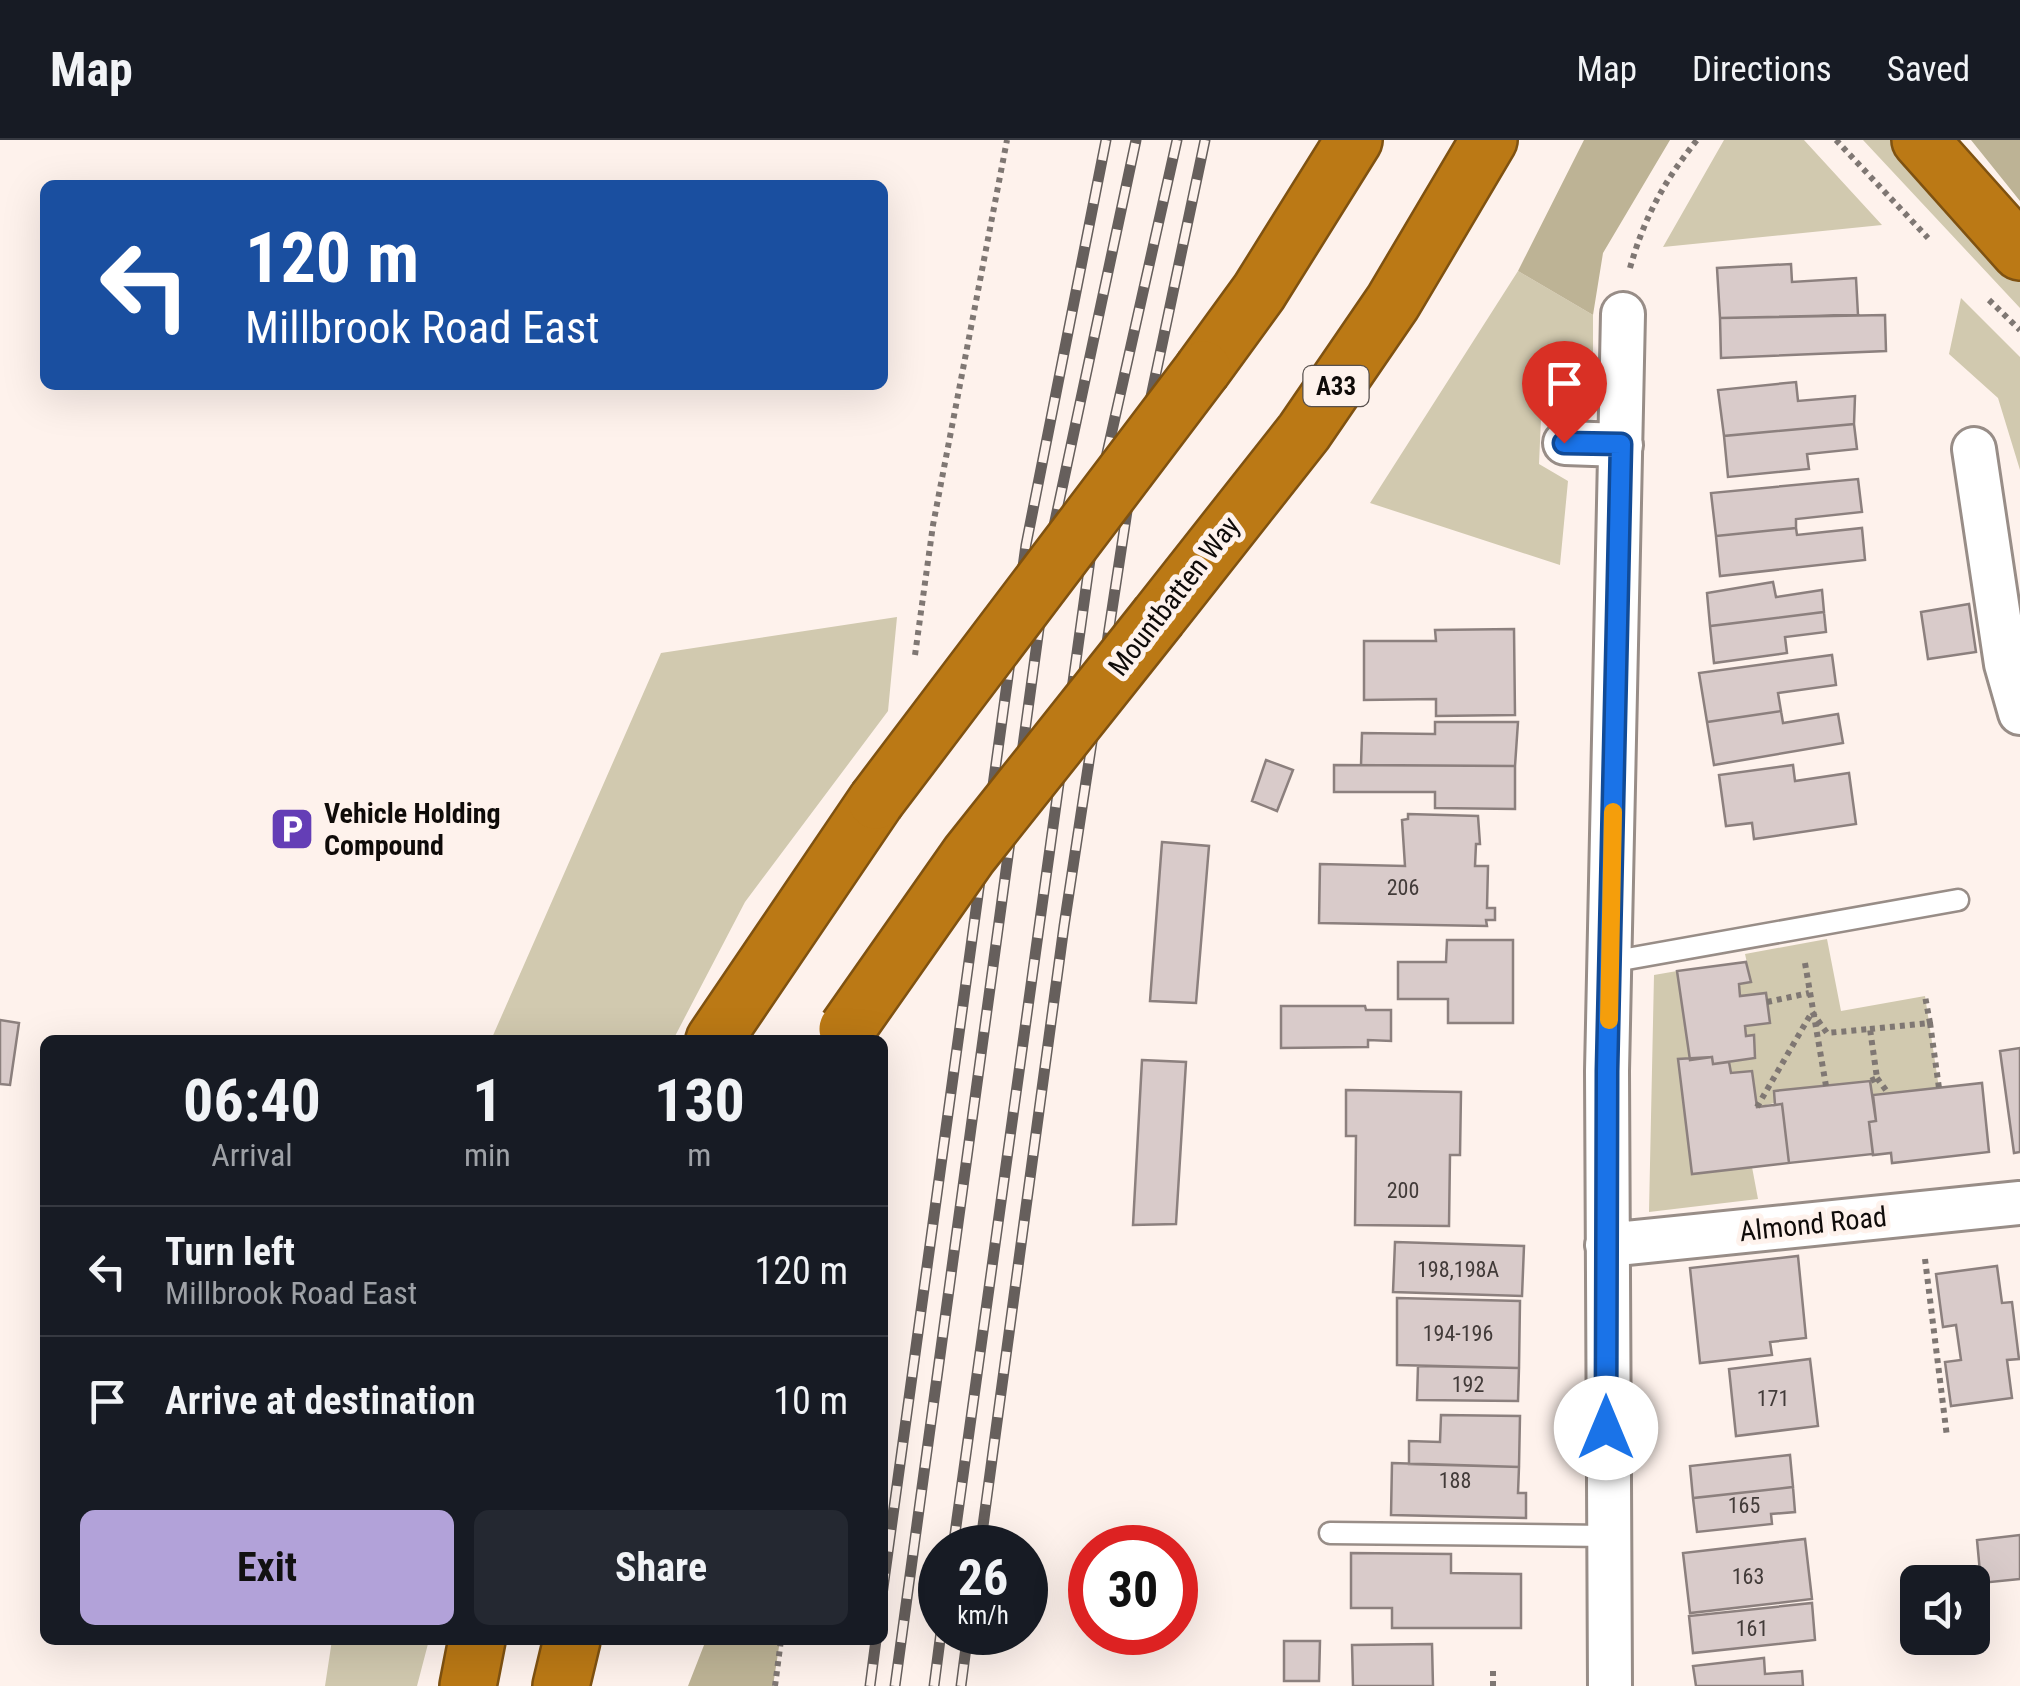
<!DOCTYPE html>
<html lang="en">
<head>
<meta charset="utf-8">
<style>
  :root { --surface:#171b24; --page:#242831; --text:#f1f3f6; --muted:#9ea1a6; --line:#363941; --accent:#b2a2d9 }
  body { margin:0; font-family:"Roboto Condensed",sans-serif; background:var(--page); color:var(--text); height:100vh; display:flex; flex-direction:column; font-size:38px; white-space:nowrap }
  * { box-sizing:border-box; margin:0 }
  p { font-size:32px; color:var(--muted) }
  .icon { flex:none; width:55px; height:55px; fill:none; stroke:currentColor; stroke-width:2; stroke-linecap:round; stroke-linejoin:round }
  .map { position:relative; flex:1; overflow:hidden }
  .panel { position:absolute; left:40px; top:895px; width:848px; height:610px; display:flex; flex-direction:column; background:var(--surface); border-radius:15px; box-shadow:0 10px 40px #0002 }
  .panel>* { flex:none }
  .banner { position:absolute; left:40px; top:40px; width:848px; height:210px; border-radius:15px; box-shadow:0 10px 40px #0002; background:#1a4fa0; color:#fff; overflow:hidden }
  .tools { position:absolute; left:1900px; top:1425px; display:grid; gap:20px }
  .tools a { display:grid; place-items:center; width:90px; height:90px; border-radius:15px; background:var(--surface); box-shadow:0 10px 40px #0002; font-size:50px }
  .speed { position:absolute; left:918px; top:1385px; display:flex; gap:20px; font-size:50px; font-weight:700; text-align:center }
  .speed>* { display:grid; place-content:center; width:130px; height:130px; border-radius:50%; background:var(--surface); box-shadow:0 10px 40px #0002; line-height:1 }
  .speed small { font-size:25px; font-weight:400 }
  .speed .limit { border:15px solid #d22; background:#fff; color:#111 }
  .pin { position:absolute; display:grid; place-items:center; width:85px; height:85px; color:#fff; margin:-102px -42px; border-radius:50% 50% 50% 0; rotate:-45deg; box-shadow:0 0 10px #0007 }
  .pin .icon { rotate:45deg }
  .me { position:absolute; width:110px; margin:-55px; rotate:0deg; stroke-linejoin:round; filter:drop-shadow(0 0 8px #0008) }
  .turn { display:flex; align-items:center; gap:35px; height:210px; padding:0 40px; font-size:45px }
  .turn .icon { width:130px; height:130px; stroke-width:2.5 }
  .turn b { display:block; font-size:70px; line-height:85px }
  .eta { display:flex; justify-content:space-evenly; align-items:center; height:170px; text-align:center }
  .eta b { font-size:60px; font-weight:700; line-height:70px }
  .button { display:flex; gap:20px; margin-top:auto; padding:20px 40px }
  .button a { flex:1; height:115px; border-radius:15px; background:var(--accent); color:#111; font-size:40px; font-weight:700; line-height:115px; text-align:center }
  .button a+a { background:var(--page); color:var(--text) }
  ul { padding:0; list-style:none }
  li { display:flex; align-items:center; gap:30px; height:130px; padding:0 40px; border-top:2px solid var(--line) }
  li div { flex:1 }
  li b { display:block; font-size:38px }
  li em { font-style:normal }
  header { display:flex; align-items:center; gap:60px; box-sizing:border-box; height:140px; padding:0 50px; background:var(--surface); border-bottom:2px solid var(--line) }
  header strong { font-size:48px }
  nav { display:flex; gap:55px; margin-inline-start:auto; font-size:35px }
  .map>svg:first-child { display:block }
</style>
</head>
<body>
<header>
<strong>Map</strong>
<nav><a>Map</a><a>Directions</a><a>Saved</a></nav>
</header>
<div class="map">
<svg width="2020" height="1546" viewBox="0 0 2020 1546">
  <rect width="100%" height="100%" fill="#fef2ec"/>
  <path fill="#d1c9af" d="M1724,0H1804L1882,85L1663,107Z
    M1863,0H1891L2020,141V168Z
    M1518,131L1593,175V262L1541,279L1539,324L1568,341L1560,425L1370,363Z
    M1961,158L2020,217V330L1998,258L1949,214Z
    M897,477L888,571L745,762L673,900H491L661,513Z
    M1827,799L1841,871L1925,856L1939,948L1873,955L1870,941L1757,967L1752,931L1731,933L1729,922L1755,918L1754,895L1746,896L1745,886L1770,882L1766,853L1740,856L1739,844L1751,841L1745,814Z
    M1677,831L1690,920H1678L1692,1034L1752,1027L1758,1059L1649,1072L1654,835Z
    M332,1500H429L417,1546H325Z"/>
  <path fill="#bdb395" d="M1584,0H1670L1603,113L1593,175L1518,131Z
    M1971,0H2020V61Z
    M706,1500H780L773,1546H688Z"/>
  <path fill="#d9cbca" stroke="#8c807e" stroke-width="2.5" d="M1791,124L1792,142L1856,138L1858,175L1720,178L1717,128Z
    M1885,175L1886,211L1721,218L1720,178Z
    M1796,242L1798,261L1855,256L1854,284L1724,296L1718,250Z
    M1854,284L1857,309L1807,314L1809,329L1728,337L1724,296Z
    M1858,339L1862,372L1796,379V388L1716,396L1711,353Z
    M1796,388L1797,395L1862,388L1865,420L1720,436L1716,396Z
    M1773,442L1776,457L1822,450L1824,472L1710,486L1707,453Z
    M1969,464L1976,512L1928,519L1921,472Z
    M1824,472L1826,492L1785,497L1787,513L1714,523L1710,486Z
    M1514,489L1515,575L1436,576V559L1364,560V501H1436L1435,490Z
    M1832,515L1836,545L1778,553L1781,571L1707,582L1699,533Z
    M1781,571L1783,583L1838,574L1843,603L1714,625L1707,582Z
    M1435,582H1518L1515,626L1361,625L1362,593L1435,594Z
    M1266,620L1293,630L1277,671L1252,661Z
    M1334,625L1515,626V669L1435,668V652H1334Z
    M1793,625L1795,641L1849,633L1856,684L1754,699L1752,683L1726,686L1719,635Z
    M1408,674L1478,676L1480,704H1476L1475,726H1488L1487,768H1495V780H1486L1487,786L1319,783L1320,724L1405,726L1402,680L1408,679Z
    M1162,702L1209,706L1196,863L1150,861Z
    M1447,800H1513V883H1448V859H1398V822H1446Z
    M1746,822L1751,842L1739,844L1740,856L1766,853L1770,883L1745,886L1746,896L1754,895L1755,918L1713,924L1712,917L1690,920L1677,831Z
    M1281,866H1365L1366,870H1391V901L1368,900V907L1281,908Z
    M0,880L19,883L10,945L0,944Z
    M2020,908V1012L2014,1013L2000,911Z
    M1712,917L1713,924L1729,922L1731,933L1752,931L1757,967L1782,964L1789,1023L1692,1034L1678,919Z
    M1142,920L1186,922L1176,1084L1133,1085Z
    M1870,941L1876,981L1869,982L1873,1014L1789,1023L1782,964L1775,965L1774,951Z
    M1982,943L1989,1012L1892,1023L1891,1013L1873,1015L1869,982L1876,981L1873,955Z
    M1346,950L1461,952L1460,1015H1450L1449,1086L1355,1085L1356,996H1346Z
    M1395,1102L1524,1106L1522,1156L1393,1152Z
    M1798,1116L1806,1198L1770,1202L1772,1215L1700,1223L1690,1128Z
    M1997,1126L2002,1163L2012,1162L2019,1219L2007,1220L2012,1258L1951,1266L1945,1222L1961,1220L1956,1185L1943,1187L1936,1134Z
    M1397,1158L1520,1161L1519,1228L1397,1225Z
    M1810,1219L1818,1286L1736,1296L1729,1229Z
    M1418,1226L1519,1228L1518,1261L1417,1260Z
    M1441,1275L1520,1276L1519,1327L1409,1324V1301L1440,1302Z
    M1790,1315L1793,1347L1693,1358L1690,1326Z
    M1392,1323L1519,1327L1518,1353H1526V1378L1391,1375Z
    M1793,1347L1795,1372L1771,1374L1772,1384L1697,1392L1693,1358Z
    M2020,1395V1439L1981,1443L1977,1400Z
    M1805,1399L1812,1459L1690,1473L1683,1413Z
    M1351,1413L1451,1414V1433L1521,1434V1488H1392V1468H1351Z
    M1812,1463L1815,1500L1693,1513L1689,1476Z
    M1284,1501H1320L1319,1541H1284Z
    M1432,1504L1433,1546H1353L1352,1505Z
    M1764,1518L1765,1534L1802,1531L1803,1546H1696L1693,1526Z"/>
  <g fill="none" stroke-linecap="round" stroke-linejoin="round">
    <defs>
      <path id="lane" d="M1610,822L1958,760
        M1330,1393L1607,1396"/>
      <path id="street" d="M1565,303L1621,305
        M1974,309L2006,524L2020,573
        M1607,1105L2020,1063
        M1610,1546L1607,931L1623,174"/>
      <path id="highway" d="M1920,0L2020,112
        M1203,229L1259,152L1354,0
        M1159,476L1304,292L1393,162L1489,0
        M714,900L876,661
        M468,1546L477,1500
        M561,1546L572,1500"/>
    </defs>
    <use href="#lane" stroke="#988d87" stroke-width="25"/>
    <use href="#street" stroke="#988d87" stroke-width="48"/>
    <use href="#highway" stroke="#7f5211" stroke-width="60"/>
    <path stroke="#7f7773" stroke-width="6" stroke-dasharray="5 5" stroke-linecap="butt" d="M1836,0L1928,98
      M1630,128C1644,78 1664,41 1697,0
      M1989,160L2020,190
      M915,515L933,385L1007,0
      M1805,823L1826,946
      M1767,862L1809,853
      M1930,883L1939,948
      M1870,889L1930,883L1925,856
      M1877,938L1888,953
      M1757,967L1812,872L1827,893L1870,889L1877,938L1870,941
      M1925,1119L1947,1297
      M775,1546L781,1500
      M1493,1546V1531"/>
    <use href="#lane" stroke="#fff" stroke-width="20"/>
    <use href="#street" stroke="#fff" stroke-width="42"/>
    <use href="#highway" stroke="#bb7915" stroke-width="55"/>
    <defs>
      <path id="rail" d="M953,1408L1101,340L1177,0
        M980,1408L1064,786L1127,371L1205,0
        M882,1455L1026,405L1106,0
        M870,1546L876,1500
        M895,1546L1051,400L1136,0
        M934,1546L941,1492
        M961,1546L968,1492"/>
    </defs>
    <use href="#rail" stroke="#665f5c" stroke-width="11"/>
    <use href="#rail" stroke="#fef2ec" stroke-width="8" stroke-dasharray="22" stroke-linecap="butt"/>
    <defs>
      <path id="highway-bridge" d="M876,661L1203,229
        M847,889L969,715L1159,476"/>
    </defs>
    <use href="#highway-bridge" stroke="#7f5211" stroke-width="60" stroke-linecap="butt"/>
    <use href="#highway-bridge" stroke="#bb7915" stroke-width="55"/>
  </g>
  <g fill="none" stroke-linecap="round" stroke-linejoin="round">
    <defs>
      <path id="route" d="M1564,303L1621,304L1607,931L1606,1288"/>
    </defs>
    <use href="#route" stroke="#114b97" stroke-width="25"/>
    <use href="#route" stroke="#1a73e8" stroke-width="18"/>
    <path stroke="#f59e0b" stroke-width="18" d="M1609,880L1613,672"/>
  </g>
  <defs>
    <symbol id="parking-square" viewBox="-11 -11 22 22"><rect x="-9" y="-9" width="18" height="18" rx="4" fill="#643eb6" stroke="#fef2ec"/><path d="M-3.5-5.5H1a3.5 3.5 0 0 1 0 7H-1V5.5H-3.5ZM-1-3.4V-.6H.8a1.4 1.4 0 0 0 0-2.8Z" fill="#fff"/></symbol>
  </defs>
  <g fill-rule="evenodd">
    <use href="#parking-square" x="267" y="664" width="50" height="50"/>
  </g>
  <g text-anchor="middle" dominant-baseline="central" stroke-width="10" stroke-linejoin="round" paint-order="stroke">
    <g font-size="22" fill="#423b39">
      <text x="1403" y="747">206</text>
      <text x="1403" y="1050">200</text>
      <text x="1458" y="1129">198,198A</text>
      <text x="1458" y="1193">194-196</text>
      <text x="1468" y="1244">192</text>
      <text x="1773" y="1258">171</text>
      <text x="1455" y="1340">188</text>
      <text x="1744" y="1365">165</text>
      <text x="1748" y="1436">163</text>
      <text x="1752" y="1488">161</text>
    </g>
    <rect fill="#fef2ec" stroke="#57504d" stroke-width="2.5" x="1303.5" y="226" width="65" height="40" rx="8"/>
    <g font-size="25" font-weight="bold" fill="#0f0b09">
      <text x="1336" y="246">A33</text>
    </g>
    <g font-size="28" fill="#0f0b09" stroke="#fef2ec">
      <text transform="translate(1174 456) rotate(-52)">Mountbatten Way</text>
      <text transform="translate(1813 1084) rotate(-6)">Almond Road</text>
    </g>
    <g font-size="28" font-weight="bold" fill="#0f0b09" stroke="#fef2ec" text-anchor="start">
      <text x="324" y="673">Vehicle Holding<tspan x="324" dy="32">Compound</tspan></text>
    </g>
  </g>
</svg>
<div class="tools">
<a><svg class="icon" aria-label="sound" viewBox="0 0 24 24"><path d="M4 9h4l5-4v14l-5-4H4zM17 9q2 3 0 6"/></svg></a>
</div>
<div class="speed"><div>26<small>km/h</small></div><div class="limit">30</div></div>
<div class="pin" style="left:1564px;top:303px;background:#d93025"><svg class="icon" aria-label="arrive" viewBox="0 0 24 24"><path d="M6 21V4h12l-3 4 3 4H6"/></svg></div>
<svg class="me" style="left:1606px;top:1288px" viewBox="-20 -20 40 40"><circle r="19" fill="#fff"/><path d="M0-13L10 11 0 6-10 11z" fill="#1a73e8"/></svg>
<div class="banner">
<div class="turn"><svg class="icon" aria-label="left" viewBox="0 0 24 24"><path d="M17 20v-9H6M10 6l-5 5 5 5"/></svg><div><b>120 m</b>Millbrook Road East</div></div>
</div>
<section class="panel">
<div class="eta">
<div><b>06:40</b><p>Arrival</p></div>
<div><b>1</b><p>min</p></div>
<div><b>130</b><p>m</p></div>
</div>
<ul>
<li><svg class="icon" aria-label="left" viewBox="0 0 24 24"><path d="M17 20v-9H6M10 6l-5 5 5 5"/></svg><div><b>Turn left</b><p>Millbrook Road East</p></div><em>120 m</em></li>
<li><svg class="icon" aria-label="arrive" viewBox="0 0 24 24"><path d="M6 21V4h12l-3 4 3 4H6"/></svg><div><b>Arrive at destination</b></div><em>10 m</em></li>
</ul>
<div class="button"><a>Exit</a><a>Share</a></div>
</section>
</div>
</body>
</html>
